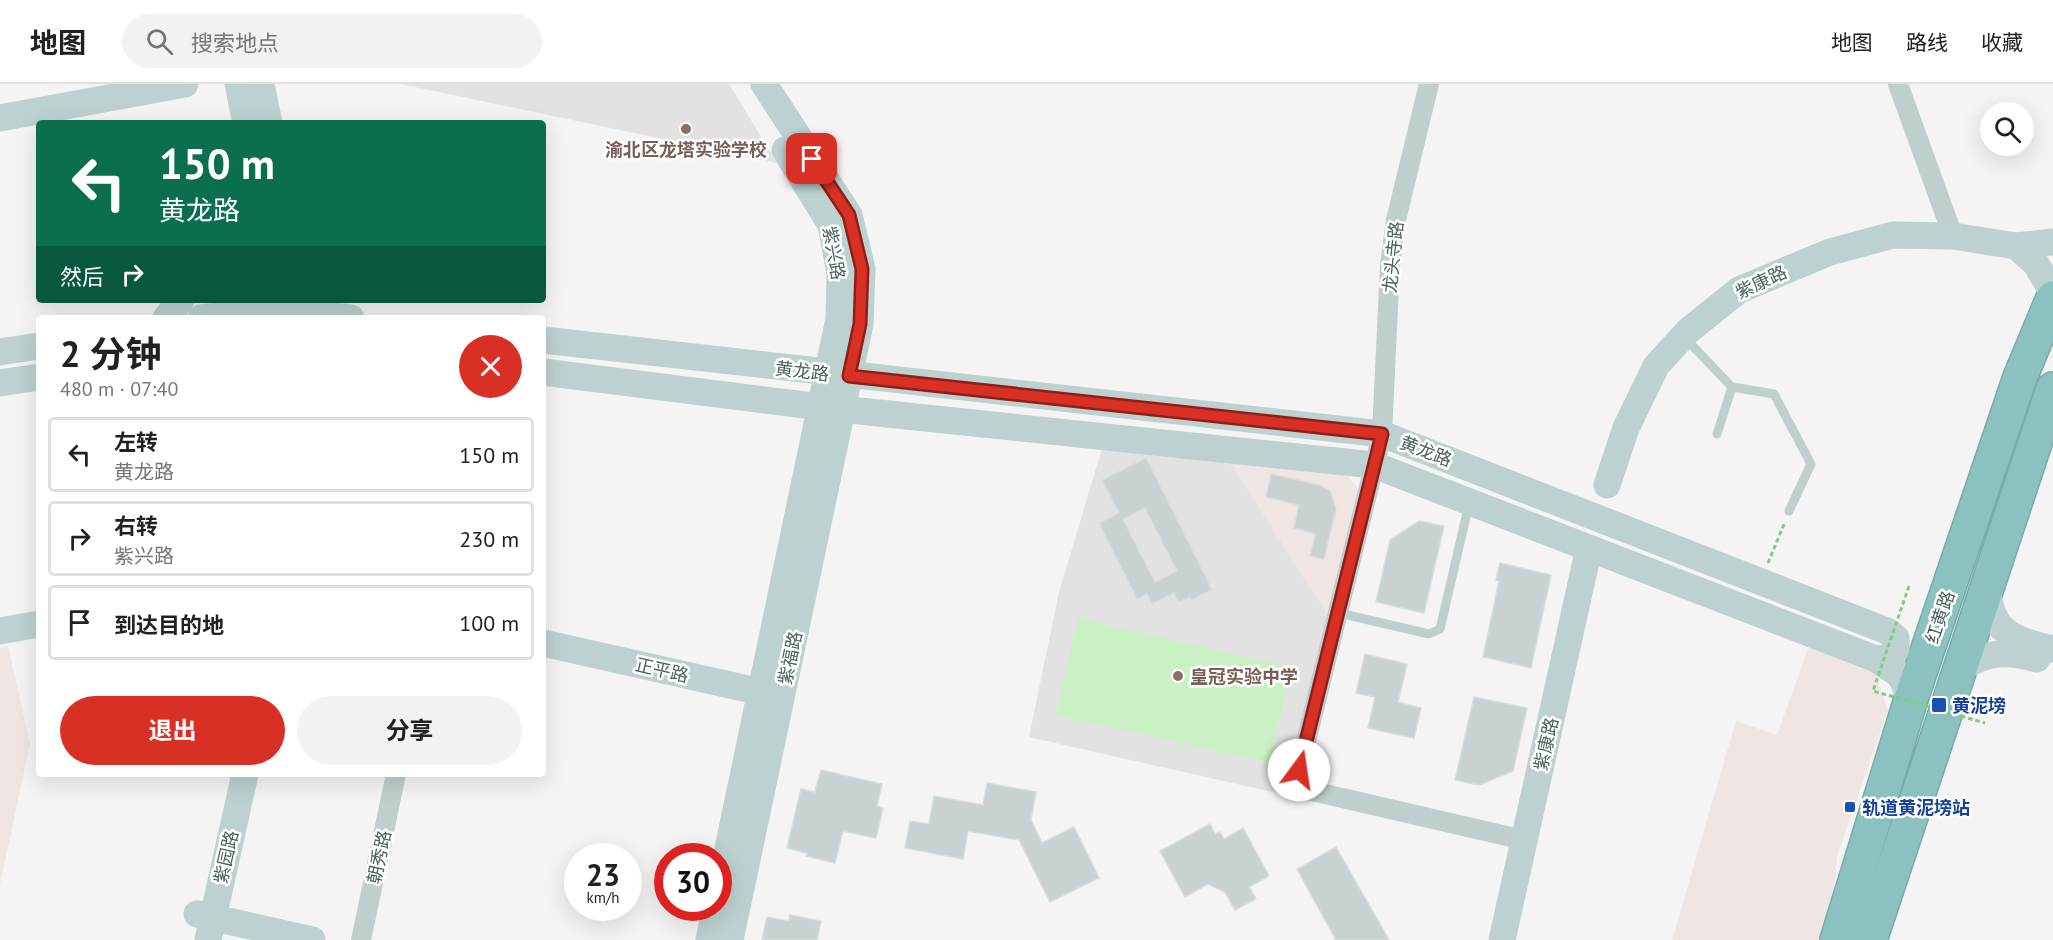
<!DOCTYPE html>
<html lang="zh">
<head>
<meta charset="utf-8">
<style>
  :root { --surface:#fff; --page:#f2f2f2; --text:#202124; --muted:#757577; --line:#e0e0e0; --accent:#d93025 }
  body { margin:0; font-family:"PT Sans","Noto Sans SC",sans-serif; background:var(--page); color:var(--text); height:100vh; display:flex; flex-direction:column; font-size:22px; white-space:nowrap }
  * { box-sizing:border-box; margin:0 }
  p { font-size:20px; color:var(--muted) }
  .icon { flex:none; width:33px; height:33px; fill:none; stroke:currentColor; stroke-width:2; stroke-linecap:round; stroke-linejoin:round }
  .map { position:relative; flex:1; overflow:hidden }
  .details { position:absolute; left:36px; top:231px; width:510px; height:462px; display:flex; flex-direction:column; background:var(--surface); border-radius:6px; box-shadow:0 6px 24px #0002 }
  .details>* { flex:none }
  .top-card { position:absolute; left:36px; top:36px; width:510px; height:183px; border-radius:6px; box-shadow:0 6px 24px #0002; background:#0b6e4f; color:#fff; overflow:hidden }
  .buttons { position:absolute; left:1980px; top:18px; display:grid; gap:12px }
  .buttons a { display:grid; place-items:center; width:54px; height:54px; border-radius:50%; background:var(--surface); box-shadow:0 6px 24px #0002; font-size:30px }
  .speed { position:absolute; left:564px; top:759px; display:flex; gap:12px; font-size:30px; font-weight:700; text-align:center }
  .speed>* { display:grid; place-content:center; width:78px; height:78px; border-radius:50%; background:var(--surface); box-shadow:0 6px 24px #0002; line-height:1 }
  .speed small { font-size:15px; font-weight:400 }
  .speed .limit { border:9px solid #d22; background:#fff; color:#111 }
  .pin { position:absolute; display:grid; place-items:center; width:51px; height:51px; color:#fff; margin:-26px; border-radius:12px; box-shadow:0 3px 9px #0006 }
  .me { position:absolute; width:66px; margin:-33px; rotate:14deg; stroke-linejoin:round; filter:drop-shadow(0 0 4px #0008) }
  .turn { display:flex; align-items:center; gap:21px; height:126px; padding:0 24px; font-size:27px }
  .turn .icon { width:78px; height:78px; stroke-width:2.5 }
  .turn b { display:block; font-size:42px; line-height:51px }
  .then { display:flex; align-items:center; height:57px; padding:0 24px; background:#0003; gap:12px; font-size:22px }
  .round { display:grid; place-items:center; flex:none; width:63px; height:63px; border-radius:32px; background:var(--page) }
  .head { display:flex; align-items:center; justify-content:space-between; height:102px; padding:0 24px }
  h1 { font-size:36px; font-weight:700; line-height:45px }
  .action { display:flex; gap:12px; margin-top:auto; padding:12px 24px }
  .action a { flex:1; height:69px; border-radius:36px; background:var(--accent); color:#fff; font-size:24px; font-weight:700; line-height:69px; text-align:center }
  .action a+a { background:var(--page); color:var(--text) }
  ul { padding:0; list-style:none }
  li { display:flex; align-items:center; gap:18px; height:75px; margin:0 12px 9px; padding:0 12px; border:3px solid var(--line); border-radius:6px }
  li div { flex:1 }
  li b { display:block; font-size:22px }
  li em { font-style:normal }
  header { display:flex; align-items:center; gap:36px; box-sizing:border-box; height:84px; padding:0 30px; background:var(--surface); border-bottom:2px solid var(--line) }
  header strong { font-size:28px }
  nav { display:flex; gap:33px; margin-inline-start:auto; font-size:21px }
  .search { width:420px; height:54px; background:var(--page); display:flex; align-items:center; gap:15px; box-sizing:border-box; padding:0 21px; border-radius:33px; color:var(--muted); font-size:22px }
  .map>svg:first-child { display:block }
</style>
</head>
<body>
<header>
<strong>地图</strong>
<div class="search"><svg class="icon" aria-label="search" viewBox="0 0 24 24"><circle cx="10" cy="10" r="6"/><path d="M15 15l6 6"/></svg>搜索地点</div>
<nav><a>地图</a><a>路线</a><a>收藏</a></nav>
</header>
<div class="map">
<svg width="2053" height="856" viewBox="0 0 2053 856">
  <rect width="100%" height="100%" fill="#f5f3f4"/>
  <path fill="#efe5e3" d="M1228,375L1345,387L1358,405L1328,531Z
    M8,562L30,660L0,800V563Z
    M1809,562L1874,586L1888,626L1837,772L1831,834L1824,856H1672L1736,637L1777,651Z"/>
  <path fill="#e3e2e3" d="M401,0H729L777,79L453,11Z
    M1103,361L1228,375L1328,531L1285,711L1029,653L1059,508Z"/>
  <path fill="#caf1c3" d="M1078,535L1291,583L1270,679L1056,631Z"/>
  <path fill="#cad1d2" stroke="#d7ddde" stroke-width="1.5" fill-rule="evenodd" d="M1146,374L1212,506L1191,516L1190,513L1178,518L1174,509L1152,520L1147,510L1137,515L1099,439L1119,429L1102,396ZM1145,424L1177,487L1155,498L1123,435Z
    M1271,390L1319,401L1330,407L1336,425L1324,475L1310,472L1316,450L1294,444L1299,421L1266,413Z
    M1419,437L1444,442L1424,529L1376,518L1390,456Z
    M1500,479L1551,491L1531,584L1483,573L1499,497L1496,496Z
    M1365,570L1407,580L1398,618L1421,624L1414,654L1368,644L1375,613L1356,609Z
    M1474,613L1527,624L1513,687L1479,701L1455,696Z
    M821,686L882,700L877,722L883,724L876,754L843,747L835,779L806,772L807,769L787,764L801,705L815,708Z
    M987,699L1036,708L1031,736L1042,759L1074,743L1099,794L1050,818L1019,756L968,747L963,775L905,764L910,737L929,740L934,712L983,721Z
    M1210,740L1215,750L1220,748L1224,755L1243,744L1269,792L1249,803L1256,815L1235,826L1225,808L1208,800L1185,813L1160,767Z
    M1336,763L1389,856H1336L1297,785Z
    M790,831L821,837L817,856H762L767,833L789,837Z"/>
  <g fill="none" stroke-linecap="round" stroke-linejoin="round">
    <defs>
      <path id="highway" d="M1837,856L1911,615L2019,296L2053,214
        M1870,856L2053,305"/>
    </defs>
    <use href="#highway" stroke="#76adac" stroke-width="36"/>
    <path stroke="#7dd07a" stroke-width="3" stroke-dasharray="4.5 3" stroke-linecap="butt" d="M1768,479L1785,438"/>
    <path stroke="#becfce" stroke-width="9" d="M1686,255L1732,303L1774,310L1811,380L1789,427
      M1717,350L1732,303
      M1339,529L1429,550L1440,545L1469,420"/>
    <path stroke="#becfce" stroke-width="20" d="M1429,0L1396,136L1390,181L1382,350L1299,686L1303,699L1312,707L1524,756
      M1898,0L1953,152
      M361,856L396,690"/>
    <path stroke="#bcd1d0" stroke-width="27" d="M238,0L246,39
      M261,0L269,39
      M0,34L185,0
      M2053,158L2016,162L2036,180L2053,209
      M166,234L181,216
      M201,234L273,225L351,234
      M543,256L1382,350L1887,547L1896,554V566L1889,574L1876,575
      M0,268L39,262
      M543,288L821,323L1374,381L1876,575L1900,591L1911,615
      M0,299L39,293
      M1607,401L1626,344L1656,282L1688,247L1739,206L1830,168L1893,151L1953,152L2016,162
      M1987,501C1990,548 2011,555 2053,565
      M0,547L39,540
      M543,559L779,612
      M1962,584C1987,567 2008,567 2037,575
      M718,812L839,235L840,189L831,141L785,66
      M197,830L312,856
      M208,856L245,690
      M709,856L716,824
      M730,856L860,240L862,185L849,131L764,0
      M1502,856L1589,464"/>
    <use href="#highway" stroke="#8bc1bf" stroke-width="33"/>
    <path stroke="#7dd07a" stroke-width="3" stroke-dasharray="4.5 3" stroke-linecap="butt" d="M1909,502L1873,607L1985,639"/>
  </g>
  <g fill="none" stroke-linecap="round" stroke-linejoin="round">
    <defs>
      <path id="route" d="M812,75L849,131L862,185L860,240L849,292L1382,350L1299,686"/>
    </defs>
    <use href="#route" stroke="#8d1f18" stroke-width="15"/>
    <use href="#route" stroke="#d93025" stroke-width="10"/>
  </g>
  <g fill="#8d6e63" stroke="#fff" stroke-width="2">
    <circle cx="686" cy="45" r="6"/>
    <circle cx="1178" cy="592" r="6"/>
  </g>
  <g fill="#1a4fb4" stroke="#fff" stroke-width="2">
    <rect x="1931" y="613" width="16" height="16" rx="3"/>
    <rect x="1844" y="717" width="12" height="12" rx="3"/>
  </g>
  <g text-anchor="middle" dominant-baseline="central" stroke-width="5" stroke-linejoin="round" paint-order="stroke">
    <g font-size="18" font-weight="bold" fill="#785e54" stroke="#fff">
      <text x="686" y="65">渝北区龙塔实验学校</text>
      <text x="1190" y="592" text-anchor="start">皇冠实验中学</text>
    </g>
    <g font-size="18" fill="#4a615f" stroke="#fff">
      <text transform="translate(834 169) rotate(80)">紫兴路</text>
      <text transform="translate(1393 173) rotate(-84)">龙头寺路</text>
      <text transform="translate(1761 198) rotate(-25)">紫康路</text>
      <text transform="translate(802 287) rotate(7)">黄龙路</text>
      <text transform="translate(1426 367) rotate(21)">黄龙路</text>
      <text transform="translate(1940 533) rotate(-71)">红黄路</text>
      <text transform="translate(790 574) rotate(-78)">紫福路</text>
      <text transform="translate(662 586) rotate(13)">正平路</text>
      <text transform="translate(1546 660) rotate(-77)">紫康路</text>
      <text transform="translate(226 773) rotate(-77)">紫园路</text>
      <text transform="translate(379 773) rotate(-78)">朝秀路</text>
    </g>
    <g font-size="18" font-weight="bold" fill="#164399" stroke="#fff" text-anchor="start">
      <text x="1952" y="621">黄泥塝</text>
      <text x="1862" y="723">轨道黄泥塝站</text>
    </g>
  </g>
</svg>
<div class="buttons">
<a><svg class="icon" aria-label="search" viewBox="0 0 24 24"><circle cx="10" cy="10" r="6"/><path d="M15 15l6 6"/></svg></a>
</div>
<div class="speed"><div>23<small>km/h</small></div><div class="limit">30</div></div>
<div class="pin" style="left:812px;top:75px;background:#d93025"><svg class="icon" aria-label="arrive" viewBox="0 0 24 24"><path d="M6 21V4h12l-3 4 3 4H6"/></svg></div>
<svg class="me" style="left:1299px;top:686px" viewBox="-20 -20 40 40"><circle r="19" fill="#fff"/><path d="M0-13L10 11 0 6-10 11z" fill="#d93025"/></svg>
<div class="top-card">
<div class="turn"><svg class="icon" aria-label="left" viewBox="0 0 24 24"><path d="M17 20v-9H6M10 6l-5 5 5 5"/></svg><div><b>150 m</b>黄龙路</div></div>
<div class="then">然后<svg class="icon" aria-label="right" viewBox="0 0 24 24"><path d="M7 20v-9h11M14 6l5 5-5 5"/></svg></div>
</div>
<section class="details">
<div class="head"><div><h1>2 分钟</h1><p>480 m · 07:40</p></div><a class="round" style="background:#d93025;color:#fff"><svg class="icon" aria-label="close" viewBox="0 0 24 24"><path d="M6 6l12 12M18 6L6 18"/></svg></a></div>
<ul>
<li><svg class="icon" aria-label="left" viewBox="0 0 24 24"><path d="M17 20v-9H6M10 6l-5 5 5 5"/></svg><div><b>左转</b><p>黄龙路</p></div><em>150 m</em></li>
<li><svg class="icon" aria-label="right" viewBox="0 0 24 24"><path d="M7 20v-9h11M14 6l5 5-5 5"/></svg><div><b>右转</b><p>紫兴路</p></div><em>230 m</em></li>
<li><svg class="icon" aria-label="arrive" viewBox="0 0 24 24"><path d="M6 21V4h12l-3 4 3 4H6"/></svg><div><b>到达目的地</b></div><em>100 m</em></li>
</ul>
<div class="action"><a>退出</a><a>分享</a></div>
</section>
</div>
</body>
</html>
